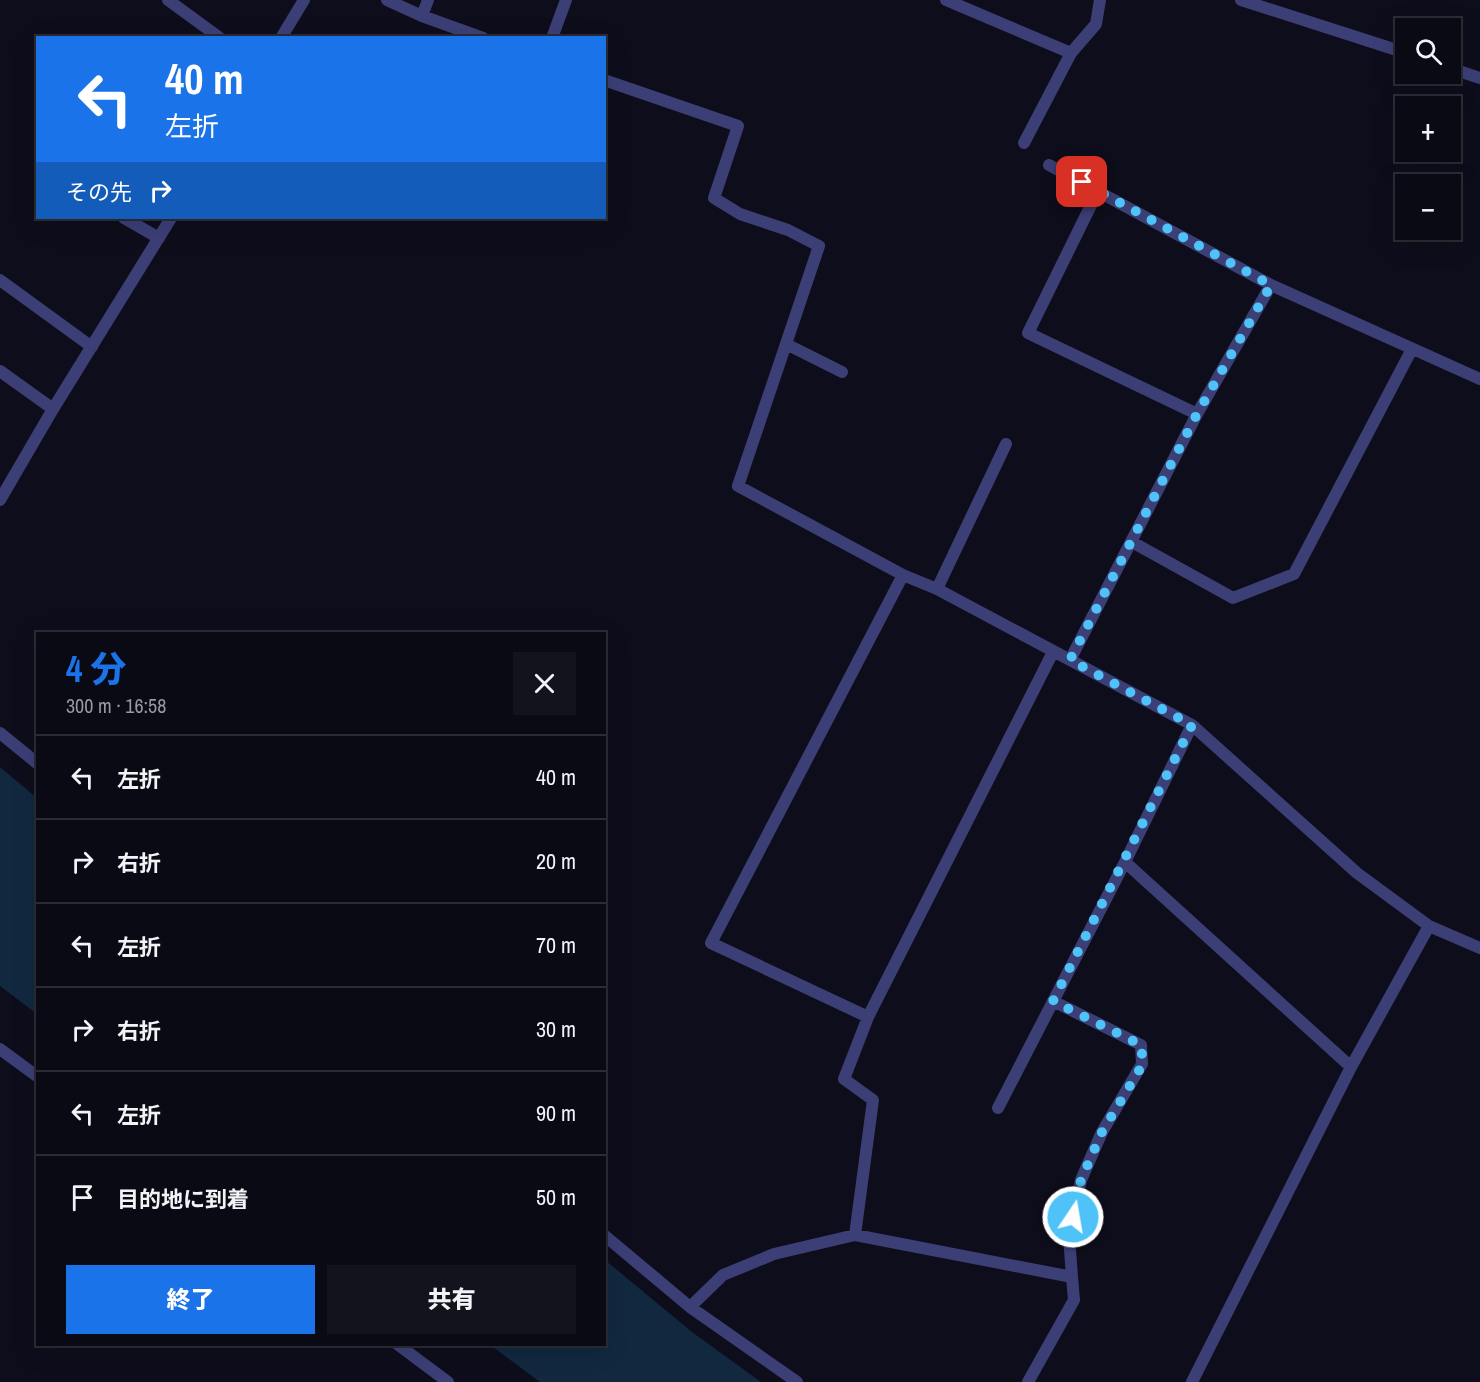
<!DOCTYPE html>
<html lang="ja">
<head>
<meta charset="utf-8">
<style>
  :root { --surface:#0a0a14; --page:#13131d; --text:#f1f3f6; --muted:#999aa0; --line:#2a2b34; --accent:#1a73e8 }
  body { margin:0; font-family:"Archivo Narrow","Noto Sans JP",sans-serif; background:var(--page); color:var(--text); height:100vh; display:flex; flex-direction:column; font-size:22px; white-space:nowrap }
  * { box-sizing:border-box; margin:0 }
  p { font-size:20px; color:var(--muted) }
  .icon { flex:none; width:33px; height:33px; fill:none; stroke:currentColor; stroke-width:2; stroke-linecap:round; stroke-linejoin:round }
  .map { position:relative; flex:1; overflow:hidden }
  .panel { position:absolute; left:36px; top:632px; width:570px; height:714px; display:flex; flex-direction:column; background:var(--surface); border-radius:0px; box-shadow:0 6px 24px #0002,0 0 0 2px var(--line) }
  .panel>* { flex:none }
  .guide { position:absolute; left:36px; top:36px; width:570px; height:183px; border-radius:0px; box-shadow:0 6px 24px #0002,0 0 0 2px var(--line); background:#1a73e8; color:#fff; overflow:hidden }
  .fabs { position:absolute; left:1395px; top:18px; display:grid; gap:12px }
  .fabs a { display:grid; place-items:center; width:66px; height:66px; border-radius:0px; background:var(--surface); box-shadow:0 6px 24px #0002,0 0 0 2px var(--line); font-size:30px }
  .pin { position:absolute; display:grid; place-items:center; width:51px; height:51px; color:#fff; margin:-26px; border-radius:12px; box-shadow:0 3px 9px #0006 }
  .me { position:absolute; width:66px; margin:-33px; rotate:12deg; stroke-linejoin:round; filter:drop-shadow(0 0 4px #0008) }
  .turn { display:flex; align-items:center; gap:21px; height:126px; padding:0 30px; font-size:27px }
  .turn .icon { width:78px; height:78px; stroke-width:2.5 }
  .turn b { display:block; font-size:42px; line-height:51px }
  .then { display:flex; align-items:center; height:57px; padding:0 30px; background:#0003; gap:12px; font-size:22px }
  .round { display:grid; place-items:center; flex:none; width:63px; height:63px; border-radius:0px; background:var(--page) }
  .headline { display:flex; align-items:center; justify-content:space-between; height:102px; padding:0 30px }
  h1 { font-size:36px; font-weight:800; line-height:45px; color:var(--accent) }
  .primary-button { display:flex; gap:12px; margin-top:auto; padding:12px 30px }
  .primary-button a { flex:1; height:69px; border-radius:0px; background:var(--accent); color:#fff; font-size:24px; font-weight:800; line-height:69px; text-align:center }
  .primary-button a+a { background:var(--page); color:var(--text) }
  ul { padding:0; list-style:none }
  li { display:flex; align-items:center; gap:18px; height:84px; padding:0 30px; border-top:2px solid var(--line) }
  li div { flex:1 }
  li b { display:block; font-size:22px }
  li em { font-style:normal }
  .map>svg:first-child { display:block }
</style>
</head>
<body>
<div class="map">
<svg width="1480" height="1382" viewBox="0 0 1480 1382">
  <rect width="100%" height="100%" fill="#0e0d1b"/>
  <path fill="#11283f" d="M0,767L37,798V1014L0,986Z
    M605,1260L692,1332L761,1382H540L489,1344H604Z"/>
  <g fill="none" stroke-linecap="round" stroke-linejoin="round">
    <path stroke="#3c3f76" stroke-width="12" d="M168,0L220,38
      M387,0L422,16L483,38
      M946,0L1071,53L1096,24L1100,0
      M1241,0L1406,53
      M422,16L428,0
      M281,38L304,0
      M552,38L566,0
      M1450,68L1480,78
      M604,80L738,126L714,198L740,214L788,230L819,246L738,486L903,575
      M1024,143L1071,53
      M1049,165L1271,285L1480,379
      M1098,191L1028,333L1197,414
      M124,218L159,238
      M0,280L92,347
      M786,344L842,372
      M0,371L53,409
      M0,500L53,409L171,218
      M1132,542L1233,598L1294,574L1412,349
      M937,589L1006,444
      M1070,660L1197,414L1271,285
      M0,733L38,764
      M1125,862L1351,1067
      M868,1017L711,943L903,575L937,589L1192,725L1357,873L1429,926L1480,948
      M0,1049L38,1077
      M998,1108L1125,862L1192,725
      M604,1235L690,1307L797,1382
      M855,1235L873,1100L844,1079L868,1017L1053,652
      M690,1307L723,1275L774,1254L855,1235L1072,1277L1069,1236L1081,1180L1102,1132L1142,1064L1141,1045L1053,1001
      M397,1344L448,1382
      M1028,1382L1074,1300L1072,1277
      M1192,1382L1351,1067L1429,926"/>
  </g>
  <g fill="none" stroke-linecap="round" stroke-linejoin="round">
    <path stroke="#4fc3f7" stroke-width="10" stroke-dasharray="0 18" d="M1073,1217L1081,1180L1102,1132L1143,1064L1141,1045L1053,1001L1192,725L1070,660L1197,414L1271,285L1082,182"/>
  </g>
</svg>
<div class="fabs">
<a><svg class="icon" aria-label="search" viewBox="0 0 24 24"><circle cx="10" cy="10" r="6"/><path d="M15 15l6 6"/></svg></a>
<a>+</a>
<a>−</a>
</div>
<div class="pin" style="left:1082px;top:182px;background:#d93025"><svg class="icon" aria-label="arrive" viewBox="0 0 24 24"><path d="M6 21V4h12l-3 4 3 4H6"/></svg></div>
<svg class="me" style="left:1073px;top:1217px" viewBox="-20 -20 40 40"><circle r="17" fill="#4fc3f7" stroke="#fff" stroke-width="3"/><path d="M0-11L8 9 0 5-8 9z" fill="#fff"/></svg>
<div class="guide">
<div class="turn"><svg class="icon" aria-label="left" viewBox="0 0 24 24"><path d="M17 20v-9H6M10 6l-5 5 5 5"/></svg><div><b>40 m</b>左折</div></div>
<div class="then">その先<svg class="icon" aria-label="right" viewBox="0 0 24 24"><path d="M7 20v-9h11M14 6l5 5-5 5"/></svg></div>
</div>
<section class="panel">
<div class="headline"><div><h1>4 分</h1><p>300 m · 16:58</p></div><a class="round"><svg class="icon" aria-label="close" viewBox="0 0 24 24"><path d="M6 6l12 12M18 6L6 18"/></svg></a></div>
<ul>
<li><svg class="icon" aria-label="left" viewBox="0 0 24 24"><path d="M17 20v-9H6M10 6l-5 5 5 5"/></svg><div><b>左折</b></div><em>40 m</em></li>
<li><svg class="icon" aria-label="right" viewBox="0 0 24 24"><path d="M7 20v-9h11M14 6l5 5-5 5"/></svg><div><b>右折</b></div><em>20 m</em></li>
<li><svg class="icon" aria-label="left" viewBox="0 0 24 24"><path d="M17 20v-9H6M10 6l-5 5 5 5"/></svg><div><b>左折</b></div><em>70 m</em></li>
<li><svg class="icon" aria-label="right" viewBox="0 0 24 24"><path d="M7 20v-9h11M14 6l5 5-5 5"/></svg><div><b>右折</b></div><em>30 m</em></li>
<li><svg class="icon" aria-label="left" viewBox="0 0 24 24"><path d="M17 20v-9H6M10 6l-5 5 5 5"/></svg><div><b>左折</b></div><em>90 m</em></li>
<li><svg class="icon" aria-label="arrive" viewBox="0 0 24 24"><path d="M6 21V4h12l-3 4 3 4H6"/></svg><div><b>目的地に到着</b></div><em>50 m</em></li>
</ul>
<div class="primary-button"><a>終了</a><a>共有</a></div>
</section>
</div>
</body>
</html>
